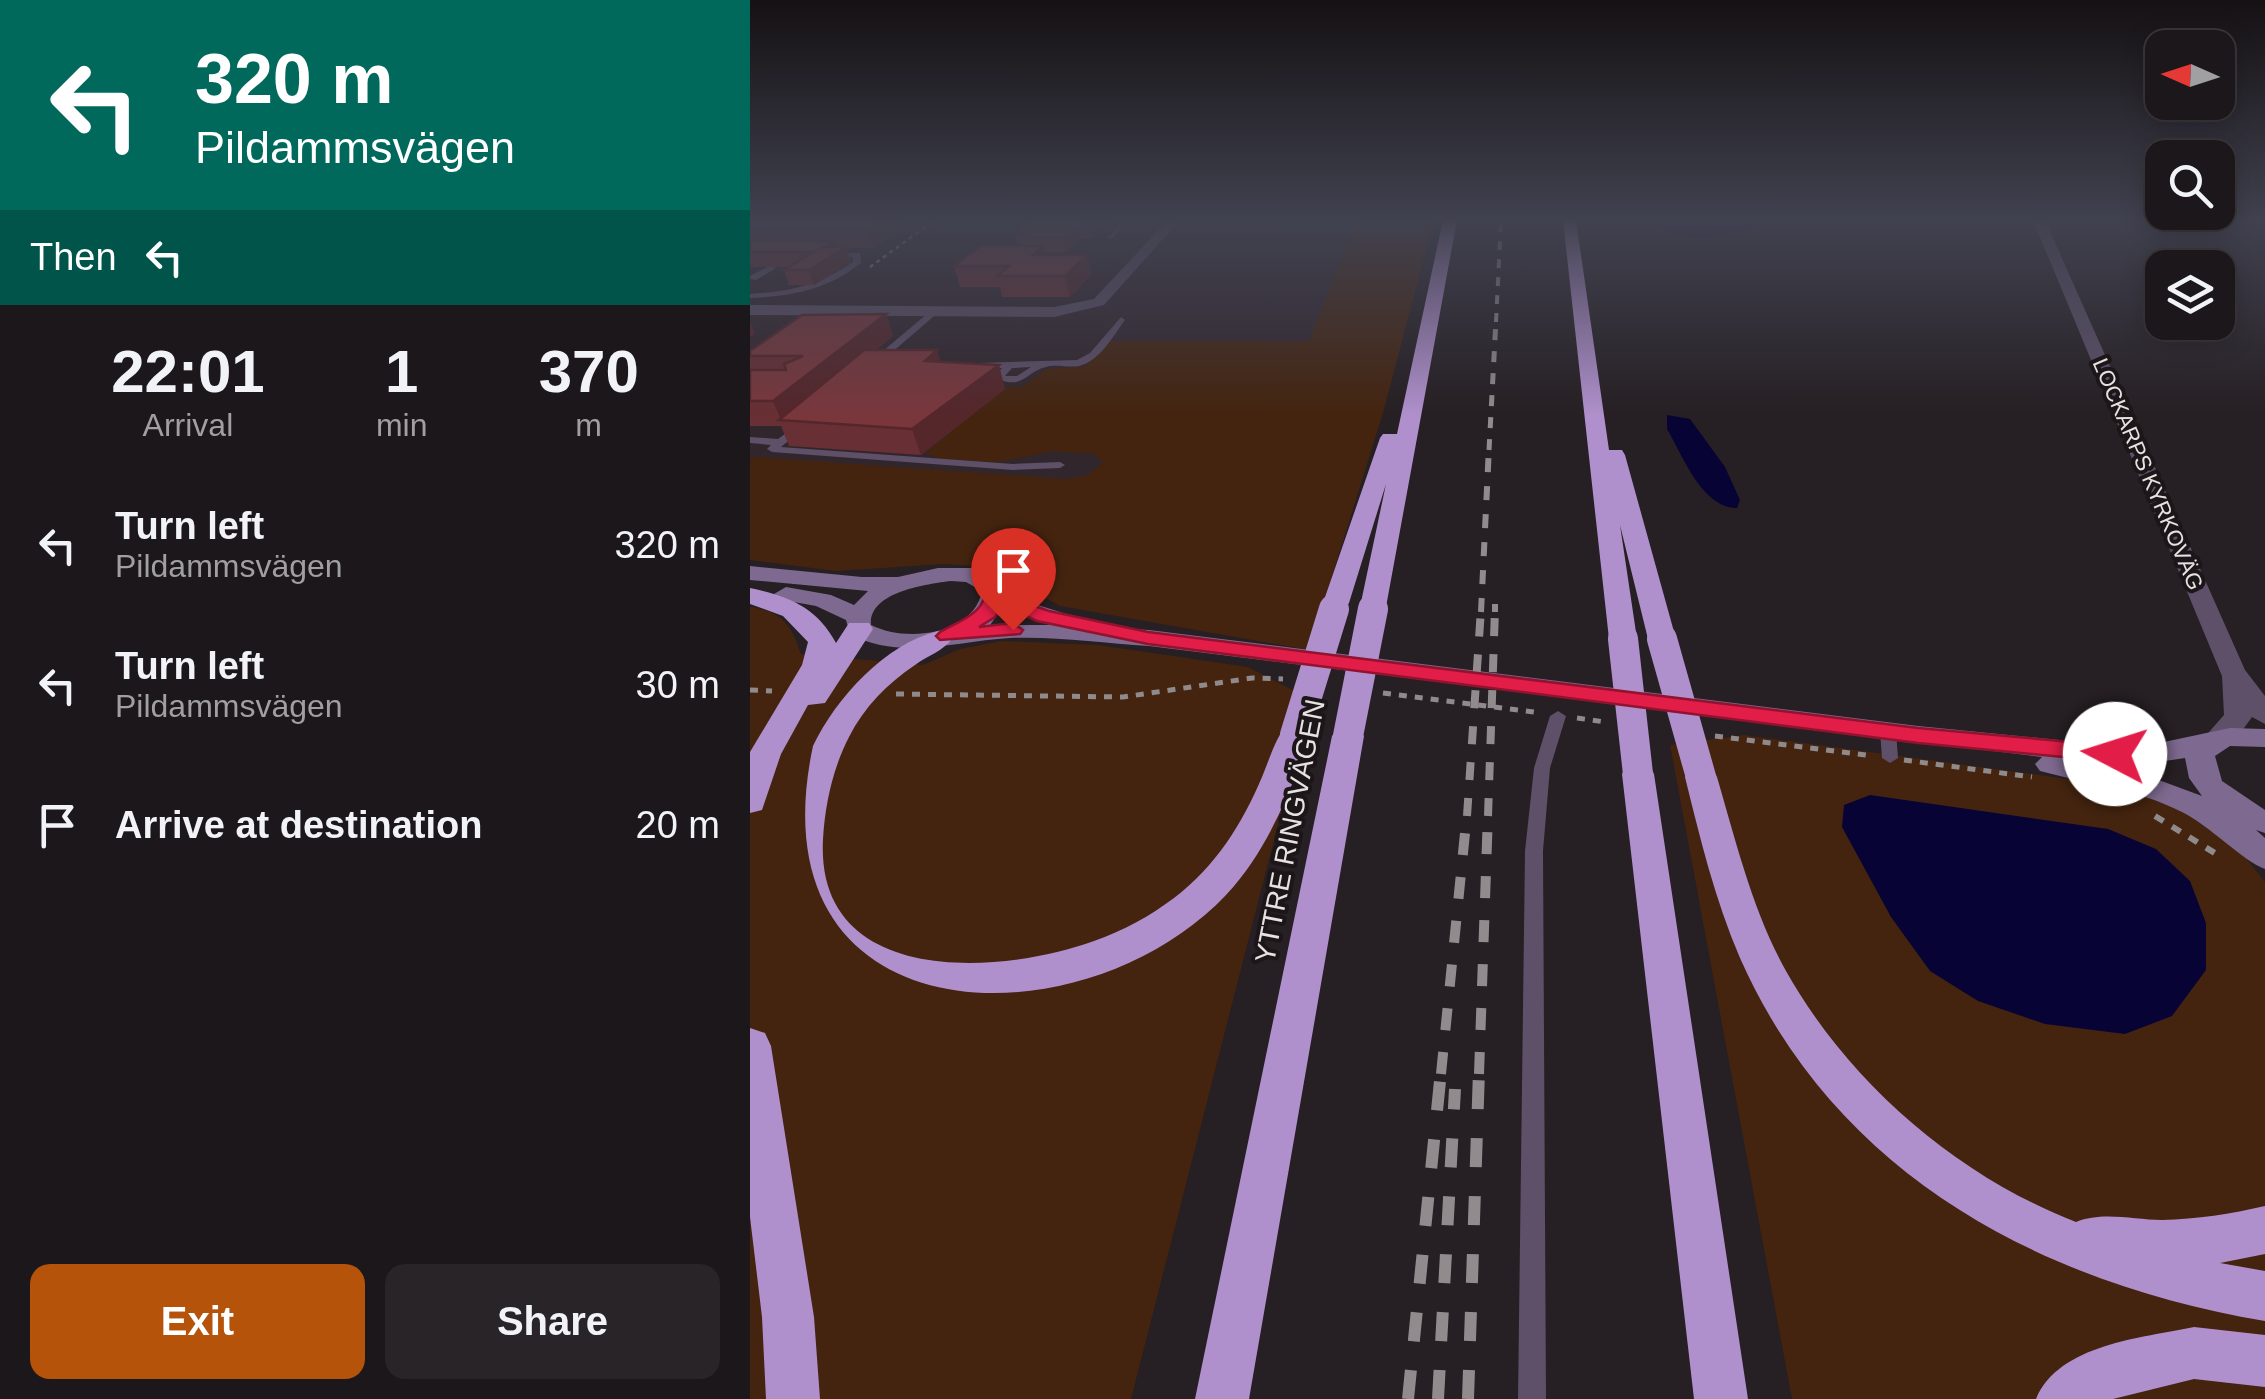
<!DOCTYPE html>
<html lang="en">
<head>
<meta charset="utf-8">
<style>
  :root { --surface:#1c171a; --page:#292427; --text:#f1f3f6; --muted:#a09fa2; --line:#3a3639; --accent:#b45309 }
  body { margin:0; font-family:Helvetica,sans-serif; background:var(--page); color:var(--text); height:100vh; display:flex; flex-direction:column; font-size:38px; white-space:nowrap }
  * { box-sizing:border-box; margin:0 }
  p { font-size:32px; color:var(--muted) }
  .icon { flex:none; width:55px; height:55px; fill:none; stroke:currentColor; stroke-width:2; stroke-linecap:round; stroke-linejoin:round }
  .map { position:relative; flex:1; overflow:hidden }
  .sheet { display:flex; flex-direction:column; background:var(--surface); width:750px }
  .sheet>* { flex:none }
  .guide { background:#00695c; color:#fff; overflow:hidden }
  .needle { width:65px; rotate:273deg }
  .fabs { position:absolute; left:1395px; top:30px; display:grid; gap:20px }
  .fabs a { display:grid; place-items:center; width:90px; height:90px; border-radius:20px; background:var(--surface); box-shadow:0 5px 25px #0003,0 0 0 2px var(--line); font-size:50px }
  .pin { position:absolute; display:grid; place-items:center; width:85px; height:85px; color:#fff; margin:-102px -42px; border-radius:50% 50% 50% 0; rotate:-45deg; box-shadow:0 0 10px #0007 }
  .pin .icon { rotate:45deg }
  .me { position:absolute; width:110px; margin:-55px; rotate:275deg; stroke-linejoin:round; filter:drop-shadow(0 0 8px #0008) }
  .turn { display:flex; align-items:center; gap:35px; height:210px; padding:0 30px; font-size:45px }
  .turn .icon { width:130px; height:130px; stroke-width:2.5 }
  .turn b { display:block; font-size:70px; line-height:85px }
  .then { display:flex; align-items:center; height:95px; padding:0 30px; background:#0003; gap:20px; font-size:38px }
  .eta { display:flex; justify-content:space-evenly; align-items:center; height:170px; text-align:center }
  .eta b { font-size:60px; font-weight:700; line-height:70px }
  .primary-button { display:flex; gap:20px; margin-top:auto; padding:20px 30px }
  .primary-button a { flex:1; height:115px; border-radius:20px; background:var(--accent); color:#fff; font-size:40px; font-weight:700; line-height:115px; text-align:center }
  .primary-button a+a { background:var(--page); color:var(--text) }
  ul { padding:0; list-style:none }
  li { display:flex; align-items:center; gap:30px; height:140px; padding:0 30px }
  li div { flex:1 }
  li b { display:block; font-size:38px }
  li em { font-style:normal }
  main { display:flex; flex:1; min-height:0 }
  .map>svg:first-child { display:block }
</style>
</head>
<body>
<main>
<section class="sheet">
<div class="guide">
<div class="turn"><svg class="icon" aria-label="left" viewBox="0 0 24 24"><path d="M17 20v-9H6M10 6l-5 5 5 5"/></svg><div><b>320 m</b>Pildammsvägen</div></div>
<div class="then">Then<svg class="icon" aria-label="left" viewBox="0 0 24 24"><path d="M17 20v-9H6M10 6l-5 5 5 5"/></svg></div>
</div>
<div class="eta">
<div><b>22:01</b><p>Arrival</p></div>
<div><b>1</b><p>min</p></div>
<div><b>370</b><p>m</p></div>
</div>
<ul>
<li><svg class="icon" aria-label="left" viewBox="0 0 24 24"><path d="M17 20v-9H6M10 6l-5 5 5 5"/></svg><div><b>Turn left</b><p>Pildammsvägen</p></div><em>320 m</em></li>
<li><svg class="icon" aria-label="left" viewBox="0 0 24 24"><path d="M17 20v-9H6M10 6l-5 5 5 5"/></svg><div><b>Turn left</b><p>Pildammsvägen</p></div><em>30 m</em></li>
<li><svg class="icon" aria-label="arrive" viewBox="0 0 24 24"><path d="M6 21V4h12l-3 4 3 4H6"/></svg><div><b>Arrive at destination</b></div><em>20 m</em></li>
</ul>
<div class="primary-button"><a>Exit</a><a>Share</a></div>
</section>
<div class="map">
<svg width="1515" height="1399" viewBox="0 0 1515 1399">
  <rect width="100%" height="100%" fill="#261f23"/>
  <path fill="#32262d" d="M0,220H668L555,639L245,566L0,555Z"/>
  <path fill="#44240f" d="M607,220H684L633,413L559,650L310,606L238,567L194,564L86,571L0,560V459L5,457L315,479L336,476L353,463L345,454L303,451L248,462L191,459L175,453L258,386L271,388L296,369L335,366L359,341H559Z
    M0,607C31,611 42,625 51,654L173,665L210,649L252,641L348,645L498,667L560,699L381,1399H0Z
    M994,735L1363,785L1434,811L1487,847L1515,882V1399H1042L920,745Z"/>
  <path fill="#070335" d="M901,220H1027C988,233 934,252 901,220Z
    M917,415L940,419L975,467L990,500L987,508C952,508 933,456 917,429Z
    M1120,795L1358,829L1406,849L1440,881L1456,923V970L1422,1016L1375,1034L1295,1024L1228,1001L1180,971L1141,917L1092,827L1094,805Z"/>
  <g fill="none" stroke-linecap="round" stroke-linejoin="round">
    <path stroke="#8f8a8c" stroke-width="2.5" stroke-dasharray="4 4" stroke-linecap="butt" d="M120,267L185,220"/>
    <path stroke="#8f8a8c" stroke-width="5" stroke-dasharray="8 8" stroke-linecap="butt" d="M0,690L22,691
      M633,693L791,713
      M146,694L373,697L502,678L533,679
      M827,718L855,722
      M965,736L1123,756
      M1154,760L1282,777"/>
    <path stroke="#8f8a8c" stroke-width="6" stroke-dasharray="10 10" stroke-linecap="butt" d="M1405,816L1468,855"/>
    <path fill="#5d5068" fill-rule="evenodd" d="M369,225L374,226L361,239H357Z
      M76,253H110L111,263C77,290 42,296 0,298V294C43,291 67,286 103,262V257H79Z
      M19,266L26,268L6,280L0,279V276Z
      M183,309L190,311L127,365H121V361Z
      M371,317L375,320C363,336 350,361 329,366C319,368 307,364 296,367C276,371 273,392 244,377L252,368L229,369L224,366L229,363L327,360L340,353ZM281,367L267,376H255L262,368Z
      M50,423L55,426L54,428L31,447L263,464L310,462L315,465L310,468L263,470L22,452L17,449L21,445L0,443V437L28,439Z
      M808,711L816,716L800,768L793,851L796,1399H768L775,851L784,768L800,716Z
      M1138,726L1146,731L1148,758L1140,763L1132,758L1130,731Z"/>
    <path fill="#5d5068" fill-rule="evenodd" d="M418,220H430L354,305L304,317L0,315V305L304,307L344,299Z"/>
    <path fill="#5d5068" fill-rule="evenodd" d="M1283,220H1295L1495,670L1515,696V724L1502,717C1490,734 1477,752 1456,746L1452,740L1474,715L1472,676Z"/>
    <path fill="#7e6a90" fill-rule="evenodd" d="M0,566L112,577H148L188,568H221L253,583L278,602L323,616L326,621L323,626L399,630L1168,726L1329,742L1395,746L1480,728L1515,729V747L1480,746L1465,756L1472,781L1515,810V833L1506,830L1515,838V869C1494,862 1459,825 1432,812C1387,789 1338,784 1290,771L1285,764L1292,757L399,646C353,643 305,636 260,638C206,641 150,661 100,634L96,620L66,606L27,599L24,594L36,587L81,595L104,605L118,591L0,580ZM201,581L216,582L232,591C224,635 156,643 121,625C118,592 177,584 201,581ZM253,607L300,625H240ZM1435,758L1439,778L1452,796L1398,776L1332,761L1395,764Z"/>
    <path fill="#b090cc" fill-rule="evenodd" d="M693,220H707L636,607L623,615L610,607L636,484L599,603L595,609H577L573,603L630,438L633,434H647Z
      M813,220H826L859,450H872L875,455L926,639L912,647L898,639L870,525L887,639L873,647L859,639Z
      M0,588C38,596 67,607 86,643L99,623H119L123,629L75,703L58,705L31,754L12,810L0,813V752L52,665L58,642L33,616L0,604Z
      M188,631L202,639C193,651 177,656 165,665C138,683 114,707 99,737C83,768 75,804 73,839C65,986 247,976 344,941C373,931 400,916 424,898C466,866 492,824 512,777C519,760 524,743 534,728H556L561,735C540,792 518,850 476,895C332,1047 0,1040 63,746C86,698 135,644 188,631Z
      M598,726L609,729L614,736L499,1399H445L582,736L587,729Z
      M888,763L900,766L904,774L998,1399H944L872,774L876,766Z
      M951,766L963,769L967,777C986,842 1003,912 1036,971C1099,1083 1207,1176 1326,1222C1353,1211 1384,1220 1412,1220C1447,1219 1481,1214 1515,1206V1254L1470,1263L1515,1271V1321C1291,1283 1086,1175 990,958C965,900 950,838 935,777L939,769Z
      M0,1028L15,1033L21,1046L64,1317L70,1399H16L12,1317L0,1217Z
      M1444,1327L1515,1335V1387L1444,1379L1363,1399H1286C1309,1344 1392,1338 1444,1327Z"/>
    <path stroke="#918b8e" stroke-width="4" stroke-dasharray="9 9" stroke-linecap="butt" d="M746,322L751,220"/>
    <path stroke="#918b8e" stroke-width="5" stroke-dasharray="11 11" stroke-linecap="butt" d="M739,450L746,320"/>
    <path stroke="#918b8e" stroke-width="6" stroke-dasharray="14 14" stroke-linecap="butt" d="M731,612L739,447
      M745,612V604"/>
    <path stroke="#918b8e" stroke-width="8" stroke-dasharray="18 18" stroke-linecap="butt" d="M717,816L731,609
      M738,816L745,609"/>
    <path stroke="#918b8e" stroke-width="10" stroke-dasharray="22 22" stroke-linecap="butt" d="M691,1074L717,813
      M729,1074L738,813"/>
    <path stroke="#918b8e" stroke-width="12" stroke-dasharray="29 29" stroke-linecap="butt" d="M658,1399L691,1071
      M688,1399L705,1089
      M718,1399L729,1071"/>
    <path stroke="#b090cc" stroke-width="24" d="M583,612L586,603
      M622,612L623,607"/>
    <path stroke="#b090cc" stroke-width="30" d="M873,639L888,774
      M912,639L951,777
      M545,735L584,609
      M598,736L623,609"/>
  </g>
  <path fill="#682f34" d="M5,220H154L156,228L124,248H96L101,262L64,285H39L34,270L38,267H0V222Z
    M281,220L358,224L343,238H333L317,252H294L295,255H337L341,275L320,297H252L250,287H210L204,266L268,246L265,233Z
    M136,314L143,336L126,350H187L190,362L255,389L171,455L39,446L31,426H0V351Z"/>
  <path fill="#55262a" d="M134,220H154L156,228L124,248L118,229Z
    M345,220H357L358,224L343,238L340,223Z
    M330,223L333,238L317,252L314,238Z
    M84,241L88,252L96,247L101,262L64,285L59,270L74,247Z
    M293,246L297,265L283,255Z
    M337,255L341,275L320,297L315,276Z
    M136,314L143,336L39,421L31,420L23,401Z
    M0,321L5,334L0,337Z
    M187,350L194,373L175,361Z
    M249,365L255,389L171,455L162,429Z"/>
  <path fill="#79373c" stroke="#55262a" stroke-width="2.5" d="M5,220H134L118,229H0V222Z
    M281,220H345L340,223H330L314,238H276L282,233H265Z
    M0,241H84L74,247H96L59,270H34L63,252H0Z
    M231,246H293L283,255H337L315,276H247L259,266H204Z
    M136,314L23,401H0V370H36L34,364L53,356H0V351L52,315Z
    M114,350H187L175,361L249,365L162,429L29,420Z"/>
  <linearGradient id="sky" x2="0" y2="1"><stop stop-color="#151113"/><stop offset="0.53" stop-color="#414250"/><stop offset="1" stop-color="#414250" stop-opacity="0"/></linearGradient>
  <rect width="1515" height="416" fill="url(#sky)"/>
  <path fill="#e11d48" stroke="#92132f" stroke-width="2.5" d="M245,582L276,603L299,611L398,632L1168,728L1365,746L1377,754L1365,762L1168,743L398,644L287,621L253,605L245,617L229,627L263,623L273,630L270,634L190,640L186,636L190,632C209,621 237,613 235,588Z"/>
  <g text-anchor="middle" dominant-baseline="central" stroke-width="8" stroke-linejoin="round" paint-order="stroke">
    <g font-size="22" fill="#e6e1e3" stroke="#1c1619">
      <text transform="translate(1398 474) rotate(67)">LOCKARPS KYRKOVÄG</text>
    </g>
    <g font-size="28" fill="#e6e1e3" stroke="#1c1619">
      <text transform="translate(540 831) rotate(-79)">YTTRE RINGVÄGEN</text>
    </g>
  </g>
</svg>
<div class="fabs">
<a><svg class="needle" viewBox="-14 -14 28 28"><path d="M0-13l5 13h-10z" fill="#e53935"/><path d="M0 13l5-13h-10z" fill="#a09fa2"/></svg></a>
<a><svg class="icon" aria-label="search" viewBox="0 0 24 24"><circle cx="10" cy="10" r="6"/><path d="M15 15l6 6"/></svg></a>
<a><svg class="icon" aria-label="layers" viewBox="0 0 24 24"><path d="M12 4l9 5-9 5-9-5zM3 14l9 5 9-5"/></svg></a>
</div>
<div class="pin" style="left:263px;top:630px;background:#d93025"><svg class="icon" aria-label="arrive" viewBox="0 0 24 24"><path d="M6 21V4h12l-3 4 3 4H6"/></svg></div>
<svg class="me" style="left:1365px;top:754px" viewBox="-20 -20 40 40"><circle r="19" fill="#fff"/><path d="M0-13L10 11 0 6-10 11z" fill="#e11d48"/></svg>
</div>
</main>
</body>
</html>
